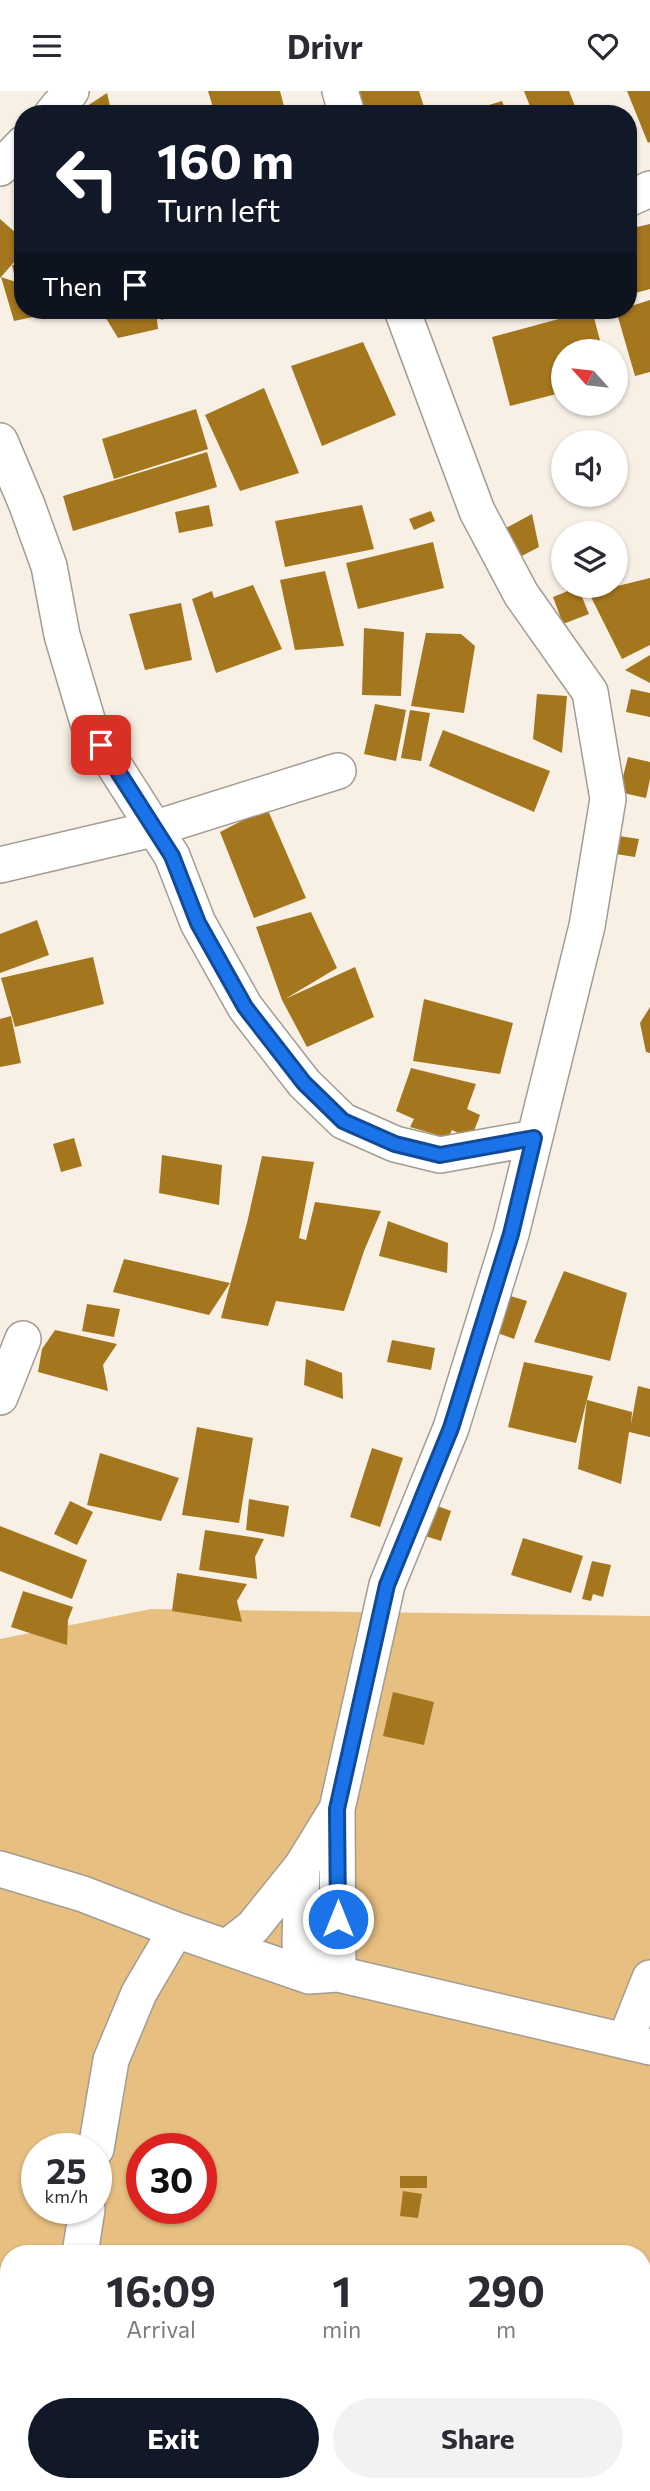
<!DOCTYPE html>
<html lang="en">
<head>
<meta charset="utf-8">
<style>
  :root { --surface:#fff; --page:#f2f2f3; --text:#2b2b33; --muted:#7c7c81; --accent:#111827 }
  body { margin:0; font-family:Commissioner,sans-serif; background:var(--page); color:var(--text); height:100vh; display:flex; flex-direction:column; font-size:26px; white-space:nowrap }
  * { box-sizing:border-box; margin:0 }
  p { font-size:23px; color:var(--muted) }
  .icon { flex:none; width:38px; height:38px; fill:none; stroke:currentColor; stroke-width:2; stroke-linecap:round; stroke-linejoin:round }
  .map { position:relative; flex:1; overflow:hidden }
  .drawer { position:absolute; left:0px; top:2154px; width:651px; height:247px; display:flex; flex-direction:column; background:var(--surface); border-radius:28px 28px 0 0; box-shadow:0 2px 5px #0004 }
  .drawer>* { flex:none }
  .guide { position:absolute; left:14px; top:14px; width:623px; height:214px; border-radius:28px; box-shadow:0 2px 5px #0004; background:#111827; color:#fff; overflow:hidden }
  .needle { width:46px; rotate:297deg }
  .tools { position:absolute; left:551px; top:248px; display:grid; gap:14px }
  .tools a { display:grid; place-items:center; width:77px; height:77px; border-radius:50%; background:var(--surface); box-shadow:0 2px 5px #0004; font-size:35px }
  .speed { position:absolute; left:21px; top:2042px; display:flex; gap:14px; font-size:35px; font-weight:700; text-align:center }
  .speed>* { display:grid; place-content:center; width:91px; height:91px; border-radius:50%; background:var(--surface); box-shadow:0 2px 5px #0004; line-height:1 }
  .speed small { font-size:18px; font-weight:400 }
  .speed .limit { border:10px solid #d22; background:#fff; color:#111 }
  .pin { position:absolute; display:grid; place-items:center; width:60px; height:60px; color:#fff; margin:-30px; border-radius:14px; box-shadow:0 4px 10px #0006 }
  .me { position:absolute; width:77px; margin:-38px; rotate:0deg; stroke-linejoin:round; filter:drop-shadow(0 0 5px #0008) }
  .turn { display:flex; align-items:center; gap:24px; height:147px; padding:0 28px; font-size:32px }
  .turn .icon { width:91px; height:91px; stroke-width:2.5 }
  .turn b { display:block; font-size:49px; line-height:60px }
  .then { display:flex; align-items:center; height:66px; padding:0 28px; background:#0003; gap:14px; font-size:26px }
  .eta { display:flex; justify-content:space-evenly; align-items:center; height:119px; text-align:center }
  .eta b { font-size:42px; font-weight:700; line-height:49px }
  .button { display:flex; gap:14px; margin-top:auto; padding:14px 28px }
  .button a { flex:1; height:80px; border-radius:42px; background:var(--accent); color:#fff; font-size:28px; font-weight:700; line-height:80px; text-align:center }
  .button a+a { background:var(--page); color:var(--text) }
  header { display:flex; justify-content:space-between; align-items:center; height:91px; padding:0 28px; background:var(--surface); font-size:32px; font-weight:700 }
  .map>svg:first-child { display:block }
</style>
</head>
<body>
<header><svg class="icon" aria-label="menu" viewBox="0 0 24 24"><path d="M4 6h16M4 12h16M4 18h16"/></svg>Drivr<svg class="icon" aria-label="heart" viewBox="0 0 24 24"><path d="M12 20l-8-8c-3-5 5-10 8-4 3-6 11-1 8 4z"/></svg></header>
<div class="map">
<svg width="650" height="2400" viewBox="0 0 650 2400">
  <rect width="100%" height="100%" fill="#f8f0e5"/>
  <path fill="#e7bf81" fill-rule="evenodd" d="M151,1518L650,1525V2400H309L273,2392H642V2163H9V2336L0,2334V1548ZM37,2058H96V2118H37ZM142,2058H201V2118H142Z"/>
  <path fill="#a4761d" d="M208,0H280L286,23H215Z
    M354,0H419L424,16L393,23H361Z
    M524,0H569L578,23H533Z
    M627,0H650V51L648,52Z
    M107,2L112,23H85L84,17Z
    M502,10L507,23H463V22Z
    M0,128L23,148V161L1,186L16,191L12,174L23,173V219H51L52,222L14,230L1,186L0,187Z
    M650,133V198L628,204V138Z
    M650,209V281L635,285L616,219H628V216Z
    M101,219H156L158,238L118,247Z
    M159,219H197V220L161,229Z
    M592,219L603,261H564V301L510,315L492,246Z
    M363,251L396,324L322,355L291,275Z
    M264,297L299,382L240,400L205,324Z
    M196,318L208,358L114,388L102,348Z
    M207,361L217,396L73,440L63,405Z
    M209,414L213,435L179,442L175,421Z
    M362,414L374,458L285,476L275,430Z
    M431,420L435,430L414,439L409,428Z
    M532,423L539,456L516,468L506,437Z
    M433,451L444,497L358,518L346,472Z
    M325,480L344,555L295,559L280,489Z
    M650,487V554L622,568L589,502Z
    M253,494L282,558L216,582L192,508L212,500L214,507Z
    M578,496L589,523L563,533L553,506Z
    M181,512L192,569L145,579L129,523Z
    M364,537L404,541L401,605L362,604Z
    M426,542L461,543L475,555L464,622L411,615Z
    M650,564V592L625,579Z
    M631,598L650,602V626L626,621Z
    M537,603L567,605L562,662L533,648Z
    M375,613L406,619L396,670L364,663Z
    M410,619L430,622L421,670L401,667Z
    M443,639L550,680L534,721L429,675Z
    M628,666L650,671V688L646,707L619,701Z
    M267,717L306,807L254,827L220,741Z
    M619,745L639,748L635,766L616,763Z
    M311,821L337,877L285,908L355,876L374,926L307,956L282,909L256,836Z
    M37,829L49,864L0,882V843Z
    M93,866L104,913L15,936L1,887Z
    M424,908L513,932L500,983L413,970Z
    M650,916V962L646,961L640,932Z
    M11,925L21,972L0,976V928Z
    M411,977L476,993L467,1018L480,1024L471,1048L452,1039L448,1047L410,1036L414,1028L396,1020Z
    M74,1047L82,1075L61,1081L53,1053Z
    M162,1064L222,1074L219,1114L159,1102Z
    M262,1065L314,1071L299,1147L306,1149L315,1111L381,1120L364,1160L344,1220L276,1210L268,1235L221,1227L247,1132Z
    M388,1130L448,1152L447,1182L379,1165Z
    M124,1168L230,1192L209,1224L113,1201Z
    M564,1180L627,1202L610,1270L534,1251Z
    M507,1204L527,1210L514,1248L495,1241Z
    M87,1213L120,1218L114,1246L82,1240Z
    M55,1239L117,1253L103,1274L108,1300L38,1281L42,1258Z
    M392,1249L435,1257L431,1279L387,1271Z
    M306,1268L342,1282L343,1308L304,1294Z
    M524,1271L593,1285L576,1352L508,1336Z
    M638,1295L650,1298V1346L629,1341L621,1393L578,1378L587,1309L632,1321L631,1333Z
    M197,1336L253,1347L239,1432L182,1424Z
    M372,1357L403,1367L380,1436L350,1426Z
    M100,1362L179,1387L161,1430L87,1414Z
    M249,1408L289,1415L284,1446L246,1439Z
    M70,1410L93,1421L77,1454L54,1443Z
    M432,1413L451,1420L441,1450L422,1444Z
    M0,1435L87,1469L72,1508L0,1480Z
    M205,1439L264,1448L255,1466L257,1488L199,1479Z
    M523,1447L583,1465L571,1502L511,1484Z
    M592,1470L611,1474L603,1506L593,1503L591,1510L582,1508Z
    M177,1482L247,1493L237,1510L242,1531L172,1520Z
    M23,1500L73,1516L68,1529L67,1554L11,1536Z
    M393,1601L434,1611L424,1654L383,1645Z
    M400,2085H427V2097H400Z
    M403,2100L422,2103L418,2127L400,2125Z
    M56,2392H108L118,2395L117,2400H54Z"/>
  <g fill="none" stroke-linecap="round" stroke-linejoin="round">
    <defs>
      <path id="street" d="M340,0L347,23
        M52,23L71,0
        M0,77L23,53
        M628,108L650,98
        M0,350L27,414L49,475L62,544L89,635L172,765L198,832L245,916L304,992L343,1030L395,1053L440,1064L534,1047
        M0,774L153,738L338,680
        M0,1306L23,1248
        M0,1778L83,1803L176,1839L309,1885L338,1883L650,1956
        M227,1856L253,1836L302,1775
        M338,1883L337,1718L387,1494L451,1337L511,1143L587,835L608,708L590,601L521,503L477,420L402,219
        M309,1885L300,1853L302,1775L337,1718
        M625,1950L650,1887
        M96,2058L111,1969L139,1902L176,1839
        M80,2163L87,2118
        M0,2287L9,2284
        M28,2400L30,2392"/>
    </defs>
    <use href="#street" stroke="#a39c92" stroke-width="38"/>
    <use href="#street" stroke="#fff" stroke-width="35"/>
  </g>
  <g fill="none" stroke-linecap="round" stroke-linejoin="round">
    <defs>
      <path id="route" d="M101,654L172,765L198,832L245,916L304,992L343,1030L395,1053L440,1064L534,1047L511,1143L451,1337L387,1494L337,1718L338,1828"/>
    </defs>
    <use href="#route" stroke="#114b97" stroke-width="18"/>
    <use href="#route" stroke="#1a73e8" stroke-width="12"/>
  </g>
</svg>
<div class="tools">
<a><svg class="needle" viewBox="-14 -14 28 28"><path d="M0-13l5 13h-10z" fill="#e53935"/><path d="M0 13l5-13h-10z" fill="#7c7c81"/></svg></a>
<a><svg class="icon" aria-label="sound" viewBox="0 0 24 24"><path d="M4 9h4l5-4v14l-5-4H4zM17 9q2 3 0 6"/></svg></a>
<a><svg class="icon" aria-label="layers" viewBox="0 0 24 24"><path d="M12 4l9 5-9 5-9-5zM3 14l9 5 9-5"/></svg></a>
</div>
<div class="speed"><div>25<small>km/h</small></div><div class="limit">30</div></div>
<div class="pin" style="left:101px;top:654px;background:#d93025"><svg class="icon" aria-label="arrive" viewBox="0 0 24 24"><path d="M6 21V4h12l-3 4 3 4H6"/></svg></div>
<svg class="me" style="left:338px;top:1828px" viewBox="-20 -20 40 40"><circle r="17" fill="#1a73e8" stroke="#fff" stroke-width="3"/><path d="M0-11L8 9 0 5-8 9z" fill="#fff"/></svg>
<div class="guide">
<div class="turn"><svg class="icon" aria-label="left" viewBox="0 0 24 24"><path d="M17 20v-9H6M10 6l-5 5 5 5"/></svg><div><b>160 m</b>Turn left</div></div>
<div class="then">Then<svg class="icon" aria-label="arrive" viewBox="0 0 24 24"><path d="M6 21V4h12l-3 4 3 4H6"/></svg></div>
</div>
<section class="drawer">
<div class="eta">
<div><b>16:09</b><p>Arrival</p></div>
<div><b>1</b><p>min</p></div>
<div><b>290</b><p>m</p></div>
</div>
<div class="button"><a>Exit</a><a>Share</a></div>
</section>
</div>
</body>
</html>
